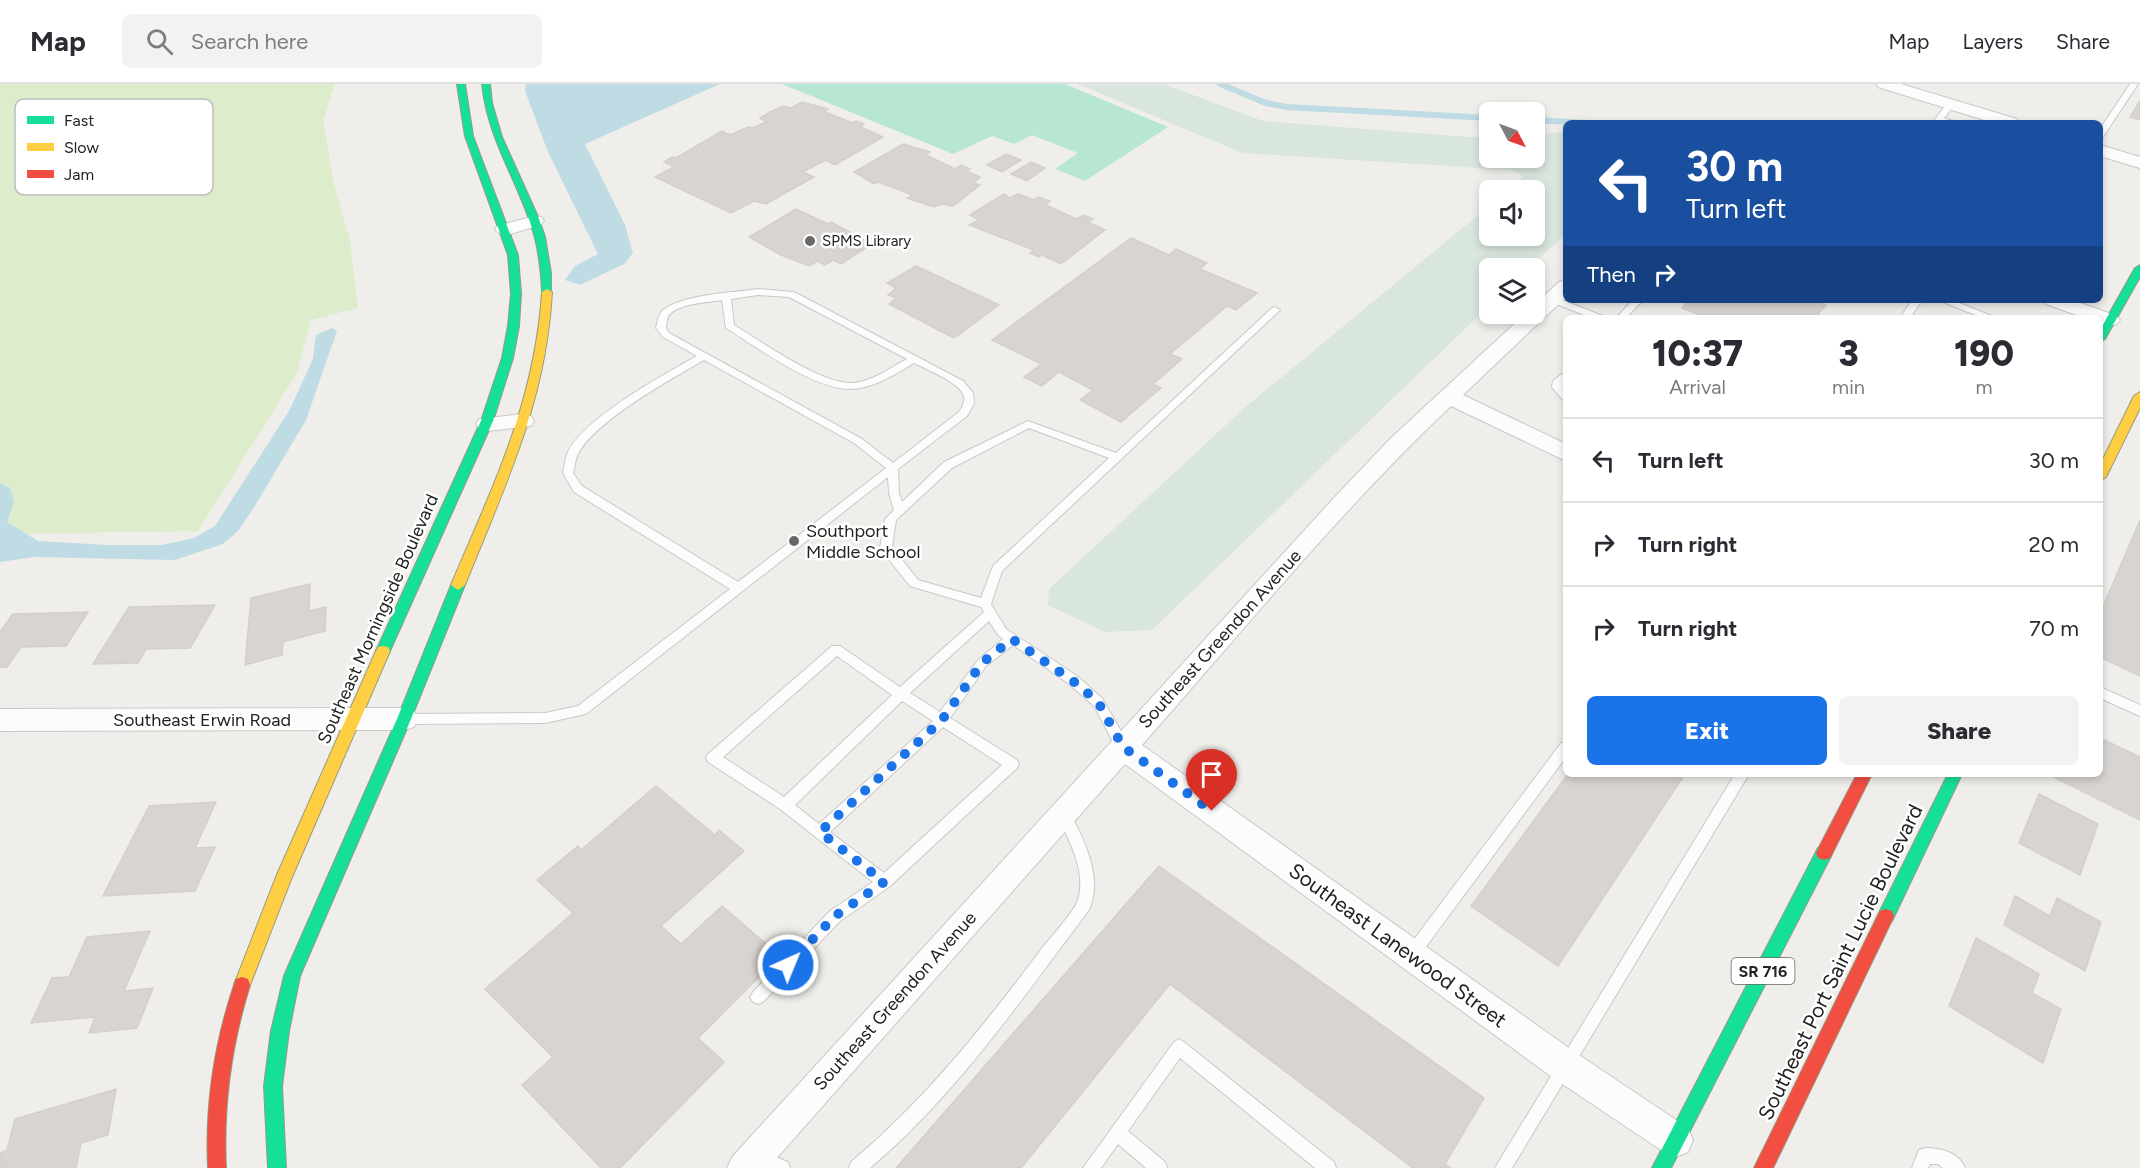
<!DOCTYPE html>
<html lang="en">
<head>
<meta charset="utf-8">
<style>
  :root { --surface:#fff; --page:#f2f2f3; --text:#2b2b33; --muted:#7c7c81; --line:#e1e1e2; --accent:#1a73e8 }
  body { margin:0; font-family:Figtree,sans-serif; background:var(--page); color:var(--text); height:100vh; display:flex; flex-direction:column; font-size:22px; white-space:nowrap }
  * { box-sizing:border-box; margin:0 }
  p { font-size:20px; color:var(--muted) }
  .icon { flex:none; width:33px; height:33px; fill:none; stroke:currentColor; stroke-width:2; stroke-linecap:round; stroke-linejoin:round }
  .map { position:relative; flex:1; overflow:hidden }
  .drawer { position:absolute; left:1563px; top:231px; width:540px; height:462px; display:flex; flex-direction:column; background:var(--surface); border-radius:9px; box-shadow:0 3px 9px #0003 }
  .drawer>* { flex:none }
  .guide { position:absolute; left:1563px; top:36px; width:540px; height:183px; border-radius:9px; box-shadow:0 3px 9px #0003; background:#1a4fa0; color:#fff; overflow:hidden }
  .needle { width:39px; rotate:131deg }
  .tools { position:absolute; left:1479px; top:18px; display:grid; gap:12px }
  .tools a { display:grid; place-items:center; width:66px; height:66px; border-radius:9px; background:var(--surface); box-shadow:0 3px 9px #0003; font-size:30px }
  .pin { position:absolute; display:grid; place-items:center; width:51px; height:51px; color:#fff; margin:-62px -26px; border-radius:50% 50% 50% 0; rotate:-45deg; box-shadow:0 0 6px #0007 }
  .pin .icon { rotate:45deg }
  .me { position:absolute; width:66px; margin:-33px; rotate:44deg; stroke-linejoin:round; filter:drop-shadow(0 0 4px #0008) }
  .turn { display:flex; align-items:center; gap:21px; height:126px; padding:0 24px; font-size:27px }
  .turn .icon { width:78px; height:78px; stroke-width:2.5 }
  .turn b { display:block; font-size:42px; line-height:51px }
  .then { display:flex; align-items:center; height:57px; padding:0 24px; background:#0003; gap:12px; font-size:22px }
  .eta { display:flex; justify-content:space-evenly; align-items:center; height:102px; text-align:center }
  .eta b { font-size:36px; font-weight:800; line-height:42px }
  .action { display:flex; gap:12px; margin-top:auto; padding:12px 24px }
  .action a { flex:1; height:69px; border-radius:9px; background:var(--accent); color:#fff; font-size:24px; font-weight:800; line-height:69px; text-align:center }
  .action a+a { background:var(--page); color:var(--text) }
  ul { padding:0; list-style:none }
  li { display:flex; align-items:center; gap:18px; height:84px; padding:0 24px; border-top:2px solid var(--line) }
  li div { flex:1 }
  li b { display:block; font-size:22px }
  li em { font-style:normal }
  header { display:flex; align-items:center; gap:36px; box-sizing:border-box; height:84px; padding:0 30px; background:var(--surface); border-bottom:2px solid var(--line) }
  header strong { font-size:28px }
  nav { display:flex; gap:33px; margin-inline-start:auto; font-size:21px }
  .search { width:420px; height:54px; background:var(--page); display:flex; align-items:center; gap:15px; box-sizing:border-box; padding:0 21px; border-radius:9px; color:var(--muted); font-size:22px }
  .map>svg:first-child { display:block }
</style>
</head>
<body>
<header>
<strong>Map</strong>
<div class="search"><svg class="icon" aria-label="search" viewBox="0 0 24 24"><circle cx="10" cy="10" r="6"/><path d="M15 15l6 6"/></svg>Search here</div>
<nav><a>Map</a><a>Layers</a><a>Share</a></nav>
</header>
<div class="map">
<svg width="2140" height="1084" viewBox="0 0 2140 1084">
  <rect width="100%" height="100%" fill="#f0eeeb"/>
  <path fill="#ddeccb" d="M0,0H335L323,37L334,100L350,157L358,224L311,236L297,289L198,447L0,450Z"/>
  <path fill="#d9e6de" d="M1078,0H1164L1263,37L1469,53L1489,52L1490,74H1534L1535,50L1566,48V150L1529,184H1490L1489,222L1152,546L1105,548L1048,521L1049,505L1243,325L1489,122L1490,152H1534V106H1508L1523,92L1511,86L1242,69Z"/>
  <path fill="#b7e6d2" d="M782,0H1065L1168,43L1085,97L1055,85L1078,69L1032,51L1014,60L992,52L953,70Z"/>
  <path fill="#bfdbe3" d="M526,0H720L585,60L625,141L633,169L624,180L580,201L565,196L575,182L598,170L548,68L525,7Z
    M332,244L337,247L306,336L253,425L238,447L223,460L175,476L34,473L0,478V399L10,404L14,418L7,438L38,457L107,461H162L194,454L215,442L289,327L313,275L316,251Z"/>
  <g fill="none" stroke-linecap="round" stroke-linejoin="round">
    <path stroke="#bfdbe3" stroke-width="6" d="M1220,0L1266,19L1287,23L1490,34
      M1534,36L1587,39"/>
  </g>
  <path fill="#d7d4d2" stroke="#d3d0cc" stroke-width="1.5" d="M2140,17V36L2130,33Z
    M802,18L828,25L825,28L853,39L856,37L864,40L861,43L883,53L835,81L826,76L806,86L803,88L814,93L766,120L754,117L731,129L655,93L674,83L664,78L672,73L676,74L722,47L730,51L748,43L753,44L766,38L760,34L770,28L783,22L791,24Z
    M903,60L930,68L926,71L955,85L961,81L970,85L966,87L980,93L974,99L980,101L953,122L942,120L934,123L907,114L913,111L878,98L874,100L854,88Z
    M1006,70L1021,76L1002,88L987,81Z
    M1031,78L1045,84L1027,97L1011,90Z
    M1004,110L1010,114L1018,110L1034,116L1038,113L1050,117L1046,121L1076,135L1084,131L1093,135L1087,138L1105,146L1061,180L1042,171L1039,173L1030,169L1034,166L969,141L979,136L970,131Z
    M796,125L828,140L831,138L872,160L841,180L833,176L825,181L817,177L809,182L781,171L749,153Z
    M1131,154L1169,171L1176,165L1207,179L1200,185L1257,209L1236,226L1227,222L1170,270L1182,275L1153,300L1161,304L1121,338L1080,316L1093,306L1059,288L1042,302L1024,293L1041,280L992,256Z
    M916,182L999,221L954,254L889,220L896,214L888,211L896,204L887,199Z
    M1689,216H1813L1826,221L1815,234H1707L1682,224Z
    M2140,436V592L2100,573V530Z
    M310,500L309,527L326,523L325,547L283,558L282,571L245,581L251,514Z
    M215,521L190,564L146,565L138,579L93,580L129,523Z
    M88,528L66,562L21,563L7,583H0V548L13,530Z
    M2100,654L2140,673V736L2048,690H2100Z
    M1568,690H1685L1558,882L1471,822Z
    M656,702L715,751L719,746L744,767L661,842L681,860L722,822L780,872L698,954L724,978L620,1084H601L522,1001L553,973L485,905L573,829L537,796L578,762L581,766Z
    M2039,710L2098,740L2080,791L2019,759Z
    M216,718L195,764L215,763L195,807L103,812L149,722Z
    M1159,782L1484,1014L1445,1080L1451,1084H1413L1170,900L1021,1084H896Z
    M2015,812L2050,832L2057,814L2101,838L2085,887L2004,841Z
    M150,847L124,907L153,904L137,944L89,949L95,933L31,939L52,894L69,893L87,853Z
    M1976,854L2039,890L2032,909L2061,925L2043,979L1949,922Z
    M116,1005L108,1051L81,1059L76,1084H0V1069L7,1066L15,1035Z"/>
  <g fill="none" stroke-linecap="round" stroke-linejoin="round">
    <defs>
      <path id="lane" d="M2130,0H2138L2103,53H2100V45Z
        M1948,18L1955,20L1944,34L1958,39H1932Z
        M758,205L794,208L963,297L973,309L974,320L967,332L898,385L899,409L902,418L944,378L1028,337L1116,369L1272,224L1275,223L1280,226L1002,487L991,520L1006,545L1077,592L1102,614L1130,663L1128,667L1123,668L1118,667L1094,622L1069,600L1013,561L986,582L950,634L1017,676L1019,680L1017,684L889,803L840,837L763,918L758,920L753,918L750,913L753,908L830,827L873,798L780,725L708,678L706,674L708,670L832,562H840L900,603L984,528L981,523L910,502L882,467L880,464L885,435L894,426L889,409L888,393L586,630L545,639L406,640L401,639L400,635L401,631L406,630L545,629L578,622L730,505L574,408L563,389C564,383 565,376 567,370C582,335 663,291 697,272L663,253L656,244C658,236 658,228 666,224C688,210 732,209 758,205ZM758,211L789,213L907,275C890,284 870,299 851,299C819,299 762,258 734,241L731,215ZM722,216L726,244C757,263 813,305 850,305C872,305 896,290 914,279C926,285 958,298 963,310C966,316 963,322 959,328L893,379L862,355L669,249L666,244C667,239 666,234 670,230C679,220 708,218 722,216ZM704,276L854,359L886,384L738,498L582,402L573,389C575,383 575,376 578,370C595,337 671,295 704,276ZM1029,344L1109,374L993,482L981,514L918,496L892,463L896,436L952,384ZM989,537L998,551L1003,555L978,576L940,628L910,609ZM837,572L892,611L784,713L723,673ZM902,617L933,637L819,740L795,721ZM943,643L1002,681L884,789L830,748Z
        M1552,212L1603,232L1605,234H1592L1549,217V213Z
        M1633,216H1643L1626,234H1616Z
        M1912,216H1922L1910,234H1900Z
        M1938,216H1952L1997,234H1983Z
        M1566,287V296L1562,300L1566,307V316L1562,315L1552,303L1553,297Z
        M2100,603L2140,621V632L2100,614Z
        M1566,658V673L1417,875L1412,877L1407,875L1405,870L1407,865L1561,659Z
        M1735,690H1749L1512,1084H1495Z
        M1063,723L1068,725C1083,754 1104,793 1089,826C1021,916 957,1010 870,1084H849L851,1078C926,1015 981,945 1040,867C1049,855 1074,828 1078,816C1087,786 1068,755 1056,729L1058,725Z
        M1179,955L1184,958L1334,1078L1336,1084H1315L1180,974L1128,1047L1165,1078L1167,1084H1146L1118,1060L1101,1084H1083L1174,958Z
        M1925,1064C1940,1064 1959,1068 1965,1084H1943L1938,1080H1930L1928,1084H1912L1919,1066Z
        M759,1066L788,1078L790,1084H763L753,1080L751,1074L753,1068Z"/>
      <path id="street" d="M1876,0H1901L2017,35L2019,39H1994L1878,3Z
        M2100,61L2140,73V84L2100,72Z
        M535,132L541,133L544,137L541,141L504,152L495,146L497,142Z
        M1566,196V213L1463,311L1566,360V377L1451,322C1340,427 1243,547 1142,661L1576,969L1688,1044L1693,1056L1688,1068L1676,1073L1664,1068L1552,993L1125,680L768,1084H727L733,1072L1333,415L1391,354L1525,230H1534V221L1559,198Z
        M2043,216H2072L2117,232L2120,236L2117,240L2110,242L2100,239V234H2085L2046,220Z
        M523,330L531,332L534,337L531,342L487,347L479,345L476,340L479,335Z
        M404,624L414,627L418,635L414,643L404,646L0,647V625Z"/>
      <path id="fast" d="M457,0H465L473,52L518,171L521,210L519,242L513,274L493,337L390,567L388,571H378L376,567L481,337L502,274L508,242L511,210L508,171L465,52Z
        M482,0H490L492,19L502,53L539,135L545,153L551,189V210L547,211L542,208C541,186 539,165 532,144C516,93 488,56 482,0Z
        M2140,181V193L2105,255L2100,258V246L2135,184Z
        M458,496L465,501L411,635L300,892L289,947L282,1002L286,1084H268L264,1002L271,947L284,892L397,635L451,501Z
        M1948,690H1962L1892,837L1886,839L1880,837L1878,832L1880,827Z
        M1824,762L1830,764L1832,769L1830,774L1671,1084H1652L1818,764Z"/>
      <path id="slow" d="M547,205L552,208C546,318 505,401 465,501L458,506L451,501C493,402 535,318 542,208Z
        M2140,308V324L2106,393L2100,397V381L2134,312Z
        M383,562L388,563L390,567L292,793L250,901L248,907L242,909L236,907L234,901L276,793L376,567L378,563Z"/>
      <path id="jam" d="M1857,690H1872L1830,774L1824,776L1818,774L1816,769Z
        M1886,825L1892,827L1894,832L1773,1084H1754L1880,827Z
        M242,893L248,895L250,901C231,962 223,1021 226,1084H208C205,1020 214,961 234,901L236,895Z"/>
    </defs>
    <use href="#lane" stroke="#c9c8c7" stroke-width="2"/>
    <use href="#street" stroke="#c9c8c7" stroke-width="2"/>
    <use href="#fast" stroke="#999a82" stroke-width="2"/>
    <use href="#slow" stroke="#999a82" stroke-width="2"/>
    <use href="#jam" stroke="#999a82" stroke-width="2"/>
    <use href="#lane" fill="#fdfcfc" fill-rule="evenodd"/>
    <use href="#street" fill="#fdfcfc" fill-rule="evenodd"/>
    <use href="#fast" fill="#16e098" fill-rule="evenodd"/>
    <use href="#slow" fill="#ffcf43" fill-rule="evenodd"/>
    <use href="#jam" fill="#f24e42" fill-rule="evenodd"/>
  </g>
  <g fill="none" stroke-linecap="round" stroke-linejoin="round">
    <path stroke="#1a73e8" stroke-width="10" stroke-dasharray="0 18" d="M788,881L835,832L884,798L820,748L942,636L982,579L1012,555L1073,597L1098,618L1123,663L1212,727"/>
  </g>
  <g fill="#6a6968" stroke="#fff" stroke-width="2">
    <circle cx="810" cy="157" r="6"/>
    <circle cx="794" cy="457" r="6"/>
  </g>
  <g text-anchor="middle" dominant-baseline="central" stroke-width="5" stroke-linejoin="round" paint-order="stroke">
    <g font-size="15" fill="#222" stroke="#fff" text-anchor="start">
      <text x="822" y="157">SPMS Library</text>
    </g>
    <rect fill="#fff" stroke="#646464" stroke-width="1.5" x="1731.5" y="874" width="63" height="26" rx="4.5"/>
    <g font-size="16" font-weight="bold" fill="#222">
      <text x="1763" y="887">SR 716</text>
    </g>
    <g font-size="18" fill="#222" stroke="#fff" text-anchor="start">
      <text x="806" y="447">Southport<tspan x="806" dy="21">Middle School</tspan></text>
    </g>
    <g font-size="18" fill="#222" stroke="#fff">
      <text transform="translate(378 535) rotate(-66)">Southeast Morningside Boulevard</text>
      <text transform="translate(1220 555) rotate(-48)">Southeast Greendon Avenue</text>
      <text x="202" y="636">Southeast Erwin Road</text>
      <text transform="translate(895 917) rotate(-48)">Southeast Greendon Avenue</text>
    </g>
    <g font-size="21" fill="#222" stroke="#fff">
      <text transform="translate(1398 861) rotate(36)">Southeast Lanewood Street</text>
      <text transform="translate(1840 878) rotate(-64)">Southeast Port Saint Lucie Boulevard</text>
    </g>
  </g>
  <rect x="15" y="15" width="198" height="96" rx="9" fill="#fff" stroke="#bdbdbd" stroke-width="1.5"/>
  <rect x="27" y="32" width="27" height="8" fill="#16e098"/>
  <rect x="27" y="59" width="27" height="8" fill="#ffcf43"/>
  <rect x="27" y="86" width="27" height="8" fill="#f24e42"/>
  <g font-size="16" fill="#222">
    <text x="64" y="42">Fast</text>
    <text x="64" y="69">Slow</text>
    <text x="64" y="96">Jam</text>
  </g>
</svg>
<div class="tools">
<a><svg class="needle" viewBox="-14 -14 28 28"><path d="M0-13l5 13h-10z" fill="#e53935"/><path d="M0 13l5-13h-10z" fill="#7c7c81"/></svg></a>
<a><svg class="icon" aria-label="sound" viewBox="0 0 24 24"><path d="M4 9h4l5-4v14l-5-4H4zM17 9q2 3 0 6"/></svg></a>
<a><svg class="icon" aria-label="layers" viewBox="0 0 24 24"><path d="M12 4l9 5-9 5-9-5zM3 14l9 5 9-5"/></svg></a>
</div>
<div class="pin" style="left:1212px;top:727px;background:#d93025"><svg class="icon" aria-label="arrive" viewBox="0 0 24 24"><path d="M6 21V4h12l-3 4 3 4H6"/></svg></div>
<svg class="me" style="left:788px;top:881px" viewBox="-20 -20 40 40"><circle r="17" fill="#1a73e8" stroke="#fff" stroke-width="3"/><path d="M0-11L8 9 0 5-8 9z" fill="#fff"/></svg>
<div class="guide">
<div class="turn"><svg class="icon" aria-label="left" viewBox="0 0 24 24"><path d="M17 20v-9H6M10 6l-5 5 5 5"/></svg><div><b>30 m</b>Turn left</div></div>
<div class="then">Then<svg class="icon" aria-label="right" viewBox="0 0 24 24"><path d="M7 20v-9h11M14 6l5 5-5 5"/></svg></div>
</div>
<section class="drawer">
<div class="eta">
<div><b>10:37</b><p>Arrival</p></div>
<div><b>3</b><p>min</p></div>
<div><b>190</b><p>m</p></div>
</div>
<ul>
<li><svg class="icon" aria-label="left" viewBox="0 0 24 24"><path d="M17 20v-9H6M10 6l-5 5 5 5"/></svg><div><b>Turn left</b></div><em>30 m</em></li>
<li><svg class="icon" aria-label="right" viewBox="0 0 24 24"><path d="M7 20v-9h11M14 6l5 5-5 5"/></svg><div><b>Turn right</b></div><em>20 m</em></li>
<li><svg class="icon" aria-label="right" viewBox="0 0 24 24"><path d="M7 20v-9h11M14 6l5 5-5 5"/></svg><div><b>Turn right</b></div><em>70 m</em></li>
</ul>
<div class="action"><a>Exit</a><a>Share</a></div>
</section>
</div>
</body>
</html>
